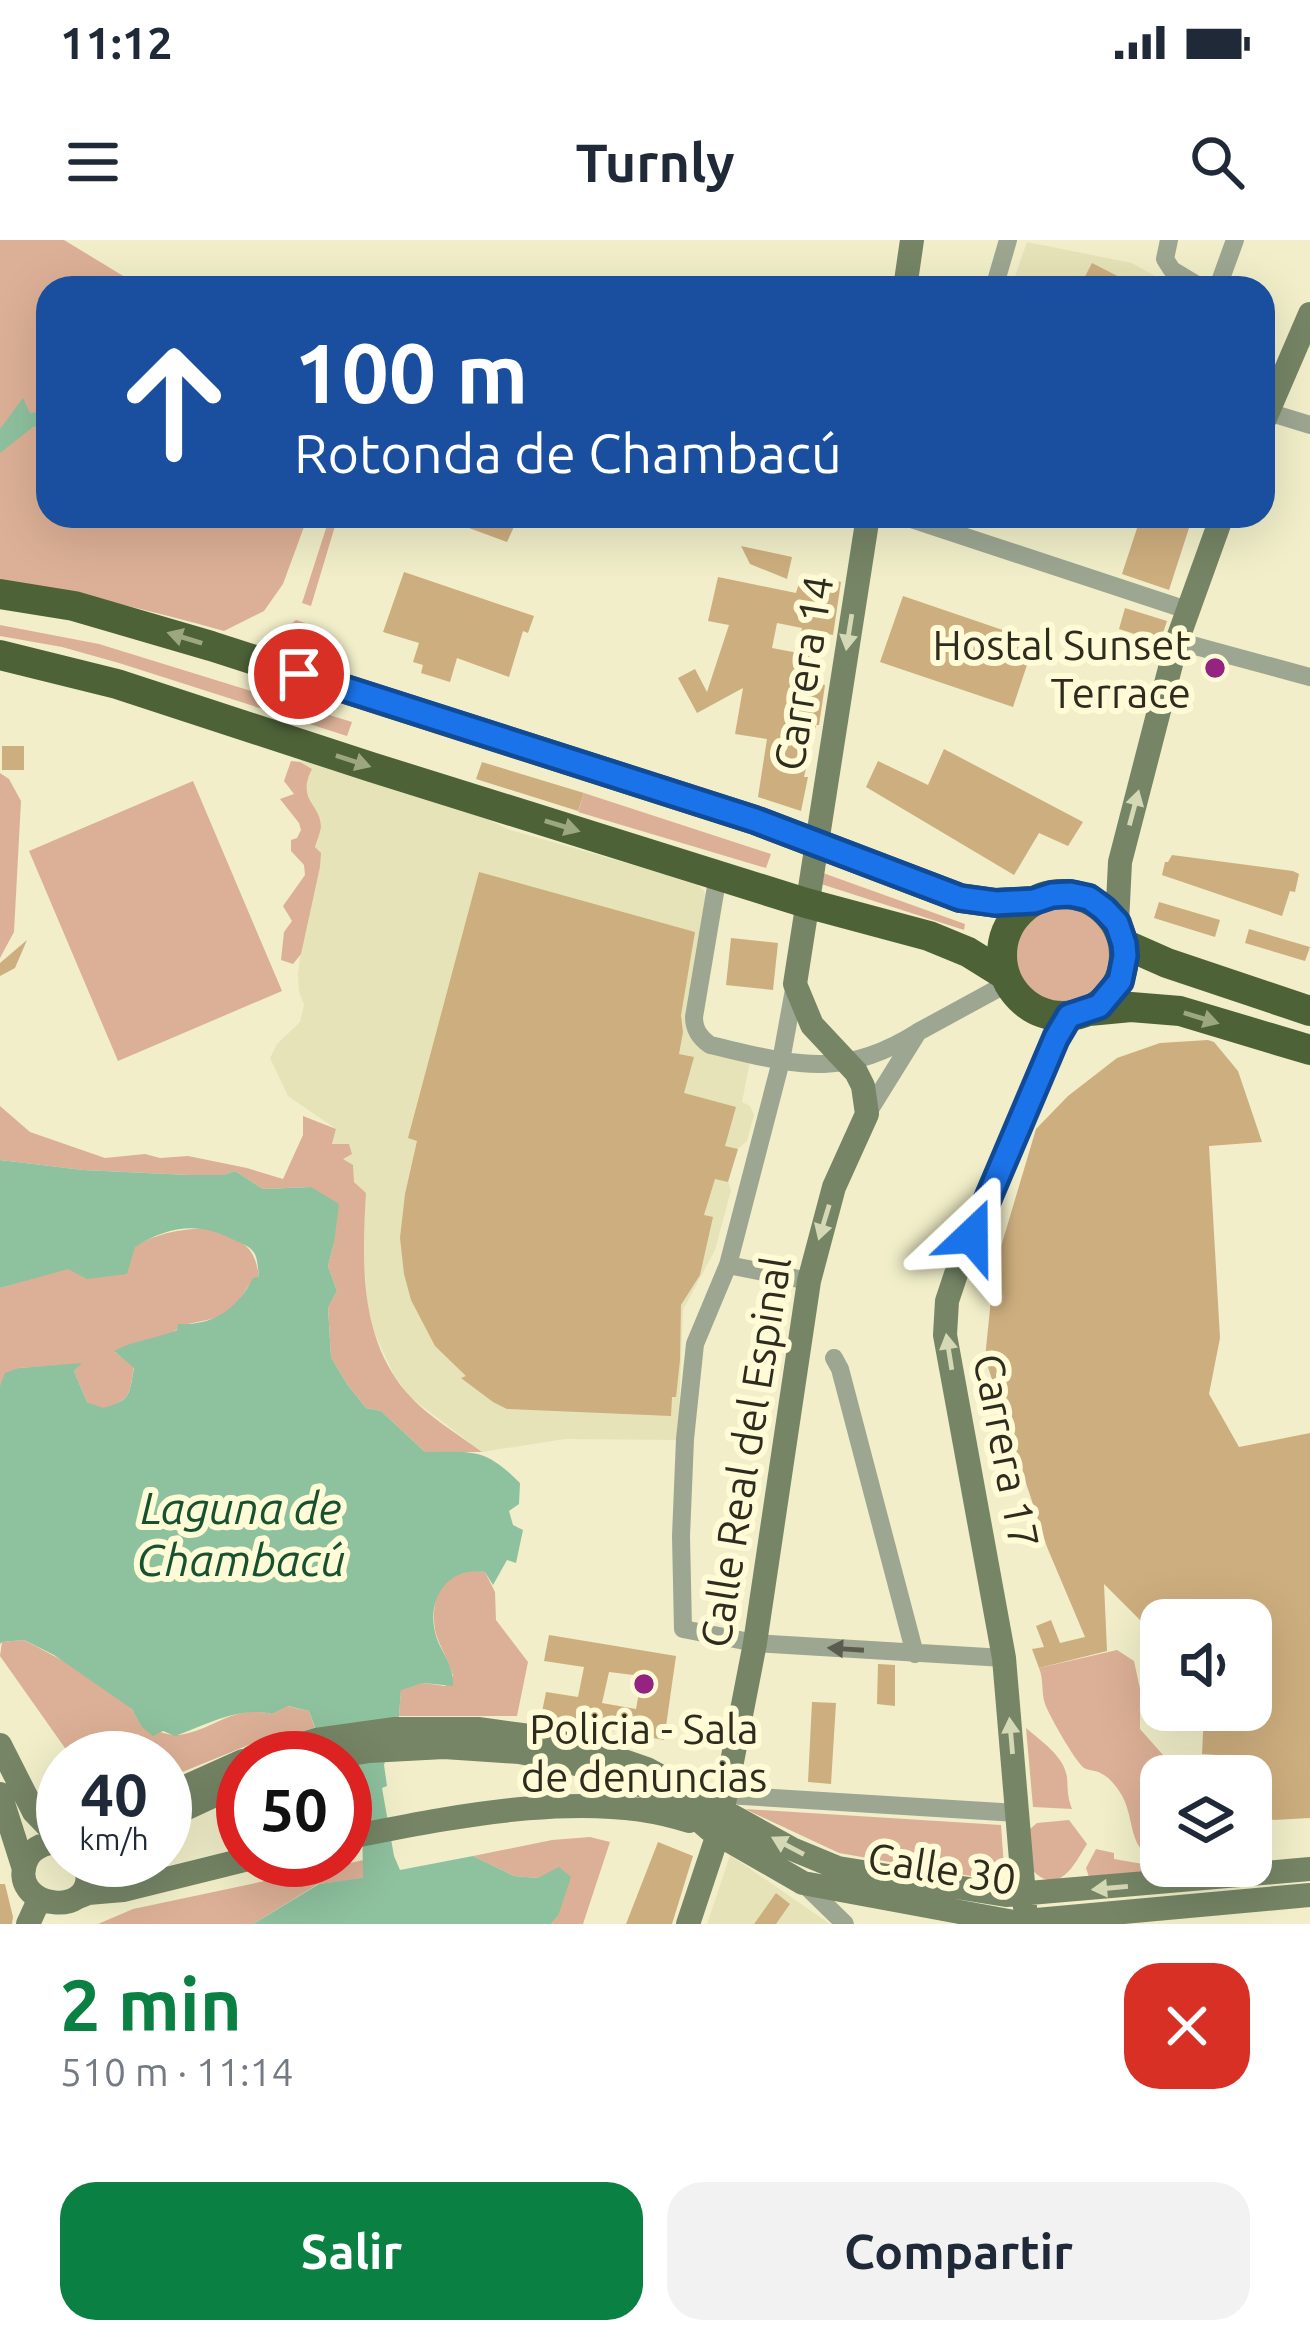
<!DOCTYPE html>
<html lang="es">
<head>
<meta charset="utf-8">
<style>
  :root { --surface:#fff; --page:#f2f2f3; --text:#1f2937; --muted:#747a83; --accent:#0b8043 }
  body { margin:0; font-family:Ubuntu,sans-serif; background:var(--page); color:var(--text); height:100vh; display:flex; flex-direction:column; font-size:45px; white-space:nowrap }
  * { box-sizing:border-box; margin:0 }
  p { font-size:39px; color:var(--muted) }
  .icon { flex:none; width:66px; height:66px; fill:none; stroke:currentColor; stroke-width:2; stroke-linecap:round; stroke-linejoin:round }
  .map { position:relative; height:1684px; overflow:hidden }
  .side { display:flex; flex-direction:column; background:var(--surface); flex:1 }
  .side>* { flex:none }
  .guide { position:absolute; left:36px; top:36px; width:1239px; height:252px; border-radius:36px; box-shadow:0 12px 48px #0002; background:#1a4fa0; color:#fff; overflow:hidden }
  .tools { position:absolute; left:1140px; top:1359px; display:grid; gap:24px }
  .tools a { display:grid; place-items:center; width:132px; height:132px; border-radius:24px; background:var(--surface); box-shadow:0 12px 48px #0002; font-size:60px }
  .speed { position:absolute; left:36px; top:1491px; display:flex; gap:24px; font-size:60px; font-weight:700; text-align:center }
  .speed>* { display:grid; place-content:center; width:156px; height:156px; border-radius:50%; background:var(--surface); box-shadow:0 12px 48px #0002; line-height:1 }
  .speed small { font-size:30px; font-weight:400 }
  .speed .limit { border:18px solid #d22; background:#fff; color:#111 }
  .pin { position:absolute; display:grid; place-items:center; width:102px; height:102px; color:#fff; margin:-51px; border:6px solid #fff; border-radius:50%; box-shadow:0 3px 12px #0007 }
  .me { position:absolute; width:132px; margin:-66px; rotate:23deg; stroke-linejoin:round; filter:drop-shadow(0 0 9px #0008) }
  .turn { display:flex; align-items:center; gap:42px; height:252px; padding:0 60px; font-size:54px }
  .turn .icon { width:156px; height:156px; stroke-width:2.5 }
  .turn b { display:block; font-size:84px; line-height:102px }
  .round { display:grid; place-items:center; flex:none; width:126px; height:126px; border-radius:36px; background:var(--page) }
  .overview { display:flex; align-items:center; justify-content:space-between; height:204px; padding:0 60px }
  h1 { font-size:72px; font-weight:700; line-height:90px; color:var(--accent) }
  .primary-button { display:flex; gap:24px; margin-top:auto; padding:24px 60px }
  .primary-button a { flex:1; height:138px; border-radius:36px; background:var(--accent); color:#fff; font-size:48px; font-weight:700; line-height:138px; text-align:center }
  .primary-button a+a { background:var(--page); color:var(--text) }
  .status { display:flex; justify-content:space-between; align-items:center; height:84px; padding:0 60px; background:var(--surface); direction:ltr }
  .status svg { height:33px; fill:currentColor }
  header { display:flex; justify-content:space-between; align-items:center; height:156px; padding:0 60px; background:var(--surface); font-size:54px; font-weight:700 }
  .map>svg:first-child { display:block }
</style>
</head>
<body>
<div class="status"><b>11:12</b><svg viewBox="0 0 49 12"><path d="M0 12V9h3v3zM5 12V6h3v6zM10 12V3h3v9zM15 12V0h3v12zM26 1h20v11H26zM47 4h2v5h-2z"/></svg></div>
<header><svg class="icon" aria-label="menu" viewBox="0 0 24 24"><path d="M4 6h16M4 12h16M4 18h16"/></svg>Turnly<svg class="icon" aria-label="search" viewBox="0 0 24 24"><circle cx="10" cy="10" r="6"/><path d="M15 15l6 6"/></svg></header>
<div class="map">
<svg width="1310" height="1684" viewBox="0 0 1310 1684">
  <rect width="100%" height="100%" fill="#f1eec9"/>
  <path fill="#e7e3b8" d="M1027,2L1132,23L1176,48H1011Z
    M305,509L378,535L400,552L412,551L468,569L507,589L696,643L704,651L706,656L688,789L750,821L742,862L750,866L754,875L747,901L738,909L728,941L731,950L715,1010L683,1070L678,1200L565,1199L482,1212L410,1157L394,1135L369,1082L363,1011L366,954L354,942L332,905L336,889L288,856L270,818L277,804L300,782L304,765L299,751L298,734L302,702L320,627L315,608L321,584L306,550V541L311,529L300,522Z
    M730,1615L830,1684H707Z"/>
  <path fill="#dcb096" d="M0,0H64L143,48H48V276H308L283,344L264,371L224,391C149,370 77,352 0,342Z
    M330,276H338L311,366L302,363Z
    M296,380L305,383L310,421L262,407Z
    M0,385L99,404L352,482L347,496L119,423L62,407L0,396Z
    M291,521L300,522L312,529C296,560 321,564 321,587C320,594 317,600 315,607L321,613L320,627L301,714L293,724L281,720L284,692L292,681L283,666L305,635L304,625L291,611V600L297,598L301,590L299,583L280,559L294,554L284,541Z
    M0,533L9,539L21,561L14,692L0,718Z
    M193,541L282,751L118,821L29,611Z
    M584,553L771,614L766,628L578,572Z
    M823,633L965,684L964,690L821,644Z
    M1015 717a49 49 0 1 1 98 0a49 49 0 1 1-98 0Z
    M0,866L30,892L105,918L145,914L160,918L188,916L247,928L283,939L303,895V876L336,889L332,904H349L352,914L343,919L353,925L354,942L366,953C362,1023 359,1097 407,1153C427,1176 458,1194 482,1212H425L381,1171L366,1168L347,1144L331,1117L328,1066L337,1051L328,1026L334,1003L311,947L263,949L235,931L223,935H189L83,930L0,920Z
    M211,988C241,1003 254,1001 259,1037C244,1045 242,1064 226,1073C215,1080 200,1081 188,1084C179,1087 171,1094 161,1097C145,1102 129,1102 115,1112L134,1127C129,1154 132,1159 103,1169L87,1162L74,1131L80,1124L19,1128L0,1146V1048L134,1007C159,992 182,989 211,988Z
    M471,1330L485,1332L495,1352L496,1380L528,1422L517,1476H399L401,1449L423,1443L445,1446L453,1436C449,1420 437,1402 435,1390C432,1372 435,1346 452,1336C458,1332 465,1332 471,1330Z
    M24,1400C54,1416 110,1444 132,1469C133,1471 140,1483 141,1486C152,1489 168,1496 179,1495C215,1490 232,1464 272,1474L287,1466L309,1471L315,1488L251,1504L165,1539V1518H105L101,1509L72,1518L0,1416L2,1402Z
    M1117,1410L1134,1421L1140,1449V1489L1171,1524L1188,1536H1161V1620C1127,1615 1136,1578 1121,1554C1117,1547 1109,1537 1102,1534C1097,1530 1090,1531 1084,1528C1075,1521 1050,1477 1045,1464C1041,1452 1044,1440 1039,1428Z
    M1026,1488C1041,1501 1064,1516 1067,1537C1068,1550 1067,1556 1072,1569L1033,1567Z
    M745,1569L1001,1585L1005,1642L839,1613Z
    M1069,1580L1087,1604C1074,1625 1059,1657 1032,1630L1030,1589L1037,1583Z
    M590,1597L610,1602L583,1684H551L558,1676L538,1638L514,1636L473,1616L552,1600Z
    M1096,1609L1114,1613V1619L1143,1624L1148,1634L1089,1637L1086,1628Z
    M364,1620L363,1639L318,1644L253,1684H98L133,1669Z"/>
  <path fill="#8ec19e" d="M23,158L30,173L48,171V184L33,187L0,213V189Z
    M0,920L83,930L189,935H223L235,931L263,949L311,947L339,964L334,1003L328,1026L337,1051L328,1067L331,1117L347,1144L366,1168L381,1171L425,1212C473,1212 484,1207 520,1243L519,1264L509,1271L513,1285L523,1290L516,1323L507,1320L493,1345L485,1332C449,1326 427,1357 435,1392C440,1413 454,1422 453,1446L423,1443L401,1450L399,1476L384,1525L387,1546L382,1548L394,1616L400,1630L473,1616L514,1636L538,1638L559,1627L571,1637L558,1676L551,1684H253L319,1644L363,1638L362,1572L345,1540V1518L322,1506L309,1471L288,1466L272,1474C238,1466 207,1485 175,1496L163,1491L153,1496L141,1486L132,1469L54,1415L24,1400L2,1402L0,1404V1146L5,1133L19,1128L82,1123L74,1131L87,1162L103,1168C132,1160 129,1154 134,1128L114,1111C134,1100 156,1099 177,1090L178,1084C214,1086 238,1068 253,1038L259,1037C258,1030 258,1023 256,1017C253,1007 243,1004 234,1000C199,981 168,986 135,1007L127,1034L87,1039L68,1029L0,1048Z"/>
  <path fill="#cdae7e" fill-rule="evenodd" d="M1092,23L1141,48H1079Z
    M474,276H519L507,302L469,288Z
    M1141,276L1189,288L1169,350L1122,334Z
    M741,306L792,317L787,339L750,324Z
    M404,332L534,376L528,393L523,391L509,437L457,418L450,442L421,433L423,425L413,422L419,403L383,392Z
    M802,334L841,342L833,395L823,393L819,415L814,414L808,442L825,445L819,485H816L804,537H808L801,571L758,557L767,499L735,494L743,448L697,473L678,438L695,429L707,452L729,385L708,381L718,337L796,353ZM777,383L802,388L798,413L772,408Z
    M903,356L1035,401L1013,467L880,422Z
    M1125,368L1167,381L1160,402L1119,389Z
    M2,506H24V530H2Z
    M944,509L1083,582L1068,606L1039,593L1014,635L866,547L878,521L928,545Z
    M482,522L584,553L578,571L476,539Z
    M1172,615L1293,631L1299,634L1295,652L1290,651L1282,676L1162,635L1165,622H1168Z
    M479,632L695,692L681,775L683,792L679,814L694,817L684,853L736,867L725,906L738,909L728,942L715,939L704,975L713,977L700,1035L681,1065L680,1120L676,1157H672L671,1176L507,1169L493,1162L461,1138L466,1136L435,1106L411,1060L404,1034L400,998L405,954L417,901L408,898Z
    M1159,662L1220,680L1215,697L1154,678Z
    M1249,689L1310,707L1305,721L1245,703Z
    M731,698L778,703L773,750L726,745Z
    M27,700L15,728L0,736V723Z
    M1208,800L1214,802L1238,831L1262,902L1209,906L1220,1098L1209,1154L1239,1207L1310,1193V1578L1273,1580L1261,1572L1254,1558L1251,1536L1233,1516L1202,1514L1204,1474H1213L1214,1470H1251V1380H1161V1401L1104,1344L1107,1411L1039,1428L1032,1409L1044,1407L1036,1386L1051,1380L1060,1403L1085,1397L1047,1307L985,1118L994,1030L1036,889L1068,856L1117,818L1160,803Z
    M549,1395L676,1416L664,1500L541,1477L546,1452L578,1457L584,1427L544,1421ZM609,1432L642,1436L636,1469L602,1463Z
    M878,1424L895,1425V1466L877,1464Z
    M812,1462L836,1463L831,1544L808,1542Z
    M658,1602L693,1616L672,1684H626Z
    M0,1644H5L13,1677L12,1684H0Z
    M776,1653L790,1664L776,1684H754Z"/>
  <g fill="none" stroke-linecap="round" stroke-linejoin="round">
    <path stroke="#9ca691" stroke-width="18" d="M1169,0L1165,19L1172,30L1202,48
      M994,48L1008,0
      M1211,48L1219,44L1235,0
      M1268,172L1310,185
      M902,276L1187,370
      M1177,401L1310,437
      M718,635L694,777C694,790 700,798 710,805C793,824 841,841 918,792
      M795,744L781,821L728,1025L695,1104L685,1199L681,1296L683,1389L755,1403L1004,1418
      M867,874L918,792L1008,743
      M728,1025L809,1041
      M834,1118L840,1129L915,1414
      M726,1555L1017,1573
      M803,1643L845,1684"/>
    <path stroke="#758565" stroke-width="24" d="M905,48L912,0
      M1263,183L1310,74
      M1117,683L1120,622L1177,401L1222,276
      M0,1505L34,1572L62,1601
      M251,1518L316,1500L395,1489H478L537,1497L592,1510L647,1529L792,1609L838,1628L1006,1655L1310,1629
      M327,1518L369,1511L444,1507L519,1512L556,1519L593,1528L657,1551L685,1568L709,1589L803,1643L1014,1682L1310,1655
      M0,1554L24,1629
      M165,1556L243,1521
      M165,1578L243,1542
      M345,1598C447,1578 589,1547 689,1581
      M63,1602C50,1602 36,1604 28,1617C0,1670 108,1684 84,1620
      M78,1657L88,1653L123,1650L244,1620
      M1025,1667L1004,1418L945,1095L947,1061L956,1034L1036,841L1069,777
      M28,1684L39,1660
      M688,1684L718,1594L755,1403L809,1041L834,947L867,874L863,846L856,832L812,785L795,744L868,276"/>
    <path stroke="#4e6238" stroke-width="30" d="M0,354L74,366L211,406L755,580L960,658L996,663L1034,661
      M0,415L117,444L371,527L806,663L929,696L968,712L1005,735
      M1002 715a61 61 0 1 1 122 0a61 61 0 1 1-122 0Z
      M1124,704L1167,723L1310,771
      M1089,771L1131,767L1180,771L1310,810"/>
  </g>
  <defs><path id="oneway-solid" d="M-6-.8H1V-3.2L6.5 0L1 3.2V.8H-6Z" transform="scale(3)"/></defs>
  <g fill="#d5d8b4">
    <use href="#oneway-solid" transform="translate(849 392) rotate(99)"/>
    <use href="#oneway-solid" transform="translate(1134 568) rotate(-75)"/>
    <use href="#oneway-solid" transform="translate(824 982) rotate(107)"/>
    <use href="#oneway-solid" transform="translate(949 1112) rotate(-99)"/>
    <use href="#oneway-solid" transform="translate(1011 1496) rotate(-95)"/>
    <use href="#oneway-solid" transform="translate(788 1606) rotate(-152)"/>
    <use href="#oneway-solid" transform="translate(1110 1648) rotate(175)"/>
  </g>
  <g fill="#9da77f">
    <use href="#oneway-solid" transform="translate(185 398) rotate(-163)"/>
    <use href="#oneway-solid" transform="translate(353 521) rotate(18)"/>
    <use href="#oneway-solid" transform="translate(562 586) rotate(17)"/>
    <use href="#oneway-solid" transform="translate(1201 778) rotate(17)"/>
  </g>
  <use fill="#5a5d4d" href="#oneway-solid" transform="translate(846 1409) rotate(-176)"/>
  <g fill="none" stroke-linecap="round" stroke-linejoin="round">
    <defs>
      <path id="route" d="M299,434L755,580L960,658L996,663L1034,661L1052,655L1070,654L1089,658L1104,669L1117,683L1124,704L1125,716L1120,741L1099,766L1069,776L1056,798L972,996"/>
    </defs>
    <use href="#route" stroke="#114b97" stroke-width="30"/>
    <use href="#route" stroke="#1a73e8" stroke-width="21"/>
  </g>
  <g fill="#942382" stroke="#fefbd6" stroke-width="4.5">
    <circle cx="1215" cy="428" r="12"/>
    <circle cx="644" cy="1444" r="12"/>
  </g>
  <g text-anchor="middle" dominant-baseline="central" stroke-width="12" stroke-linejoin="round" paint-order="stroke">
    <g font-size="42" fill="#2e2c1f" stroke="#fefbd6" text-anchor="end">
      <text x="1191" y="404">Hostal Sunset<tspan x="1191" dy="48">Terrace</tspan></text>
      <text x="644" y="1488" text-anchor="middle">Policia - Sala<tspan x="644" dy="48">de denuncias</tspan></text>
    </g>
    <g font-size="42" fill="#2e2c1f" stroke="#fefbd6">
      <text transform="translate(803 433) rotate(-81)">Carrera 14</text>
      <text transform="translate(1007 1211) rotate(79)">Carrera 17</text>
      <text transform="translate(745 1212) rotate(-81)">Calle Real del Espinal</text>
      <text transform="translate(942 1628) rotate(9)">Calle 30</text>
    </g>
    <g font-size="45" font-style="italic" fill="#165130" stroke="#fefbd6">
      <text x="241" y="1267">Laguna de<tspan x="241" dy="52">Chambacú</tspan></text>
    </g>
  </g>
</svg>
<div class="tools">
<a><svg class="icon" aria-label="sound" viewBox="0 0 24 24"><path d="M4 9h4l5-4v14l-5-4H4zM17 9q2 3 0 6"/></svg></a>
<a><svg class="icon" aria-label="layers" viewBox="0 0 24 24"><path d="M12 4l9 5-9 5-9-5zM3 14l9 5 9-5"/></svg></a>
</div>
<div class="speed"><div>40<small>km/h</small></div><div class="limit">50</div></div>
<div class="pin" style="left:299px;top:434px;background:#d93025"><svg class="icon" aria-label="arrive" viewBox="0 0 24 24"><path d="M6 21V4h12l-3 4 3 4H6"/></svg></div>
<svg class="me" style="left:972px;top:996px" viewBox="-20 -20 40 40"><path d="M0-17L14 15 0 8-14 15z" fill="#1a73e8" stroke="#fff" stroke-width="4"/></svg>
<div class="guide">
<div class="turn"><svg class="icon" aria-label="ahead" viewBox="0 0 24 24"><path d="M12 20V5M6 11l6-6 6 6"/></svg><div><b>100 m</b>Rotonda de Chambacú</div></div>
</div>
</div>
<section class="side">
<div class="overview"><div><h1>2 min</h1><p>510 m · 11:14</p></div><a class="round" style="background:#d93025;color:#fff"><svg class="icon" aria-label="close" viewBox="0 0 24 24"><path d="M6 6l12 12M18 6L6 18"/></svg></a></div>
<div class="primary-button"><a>Salir</a><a>Compartir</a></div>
</section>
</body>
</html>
